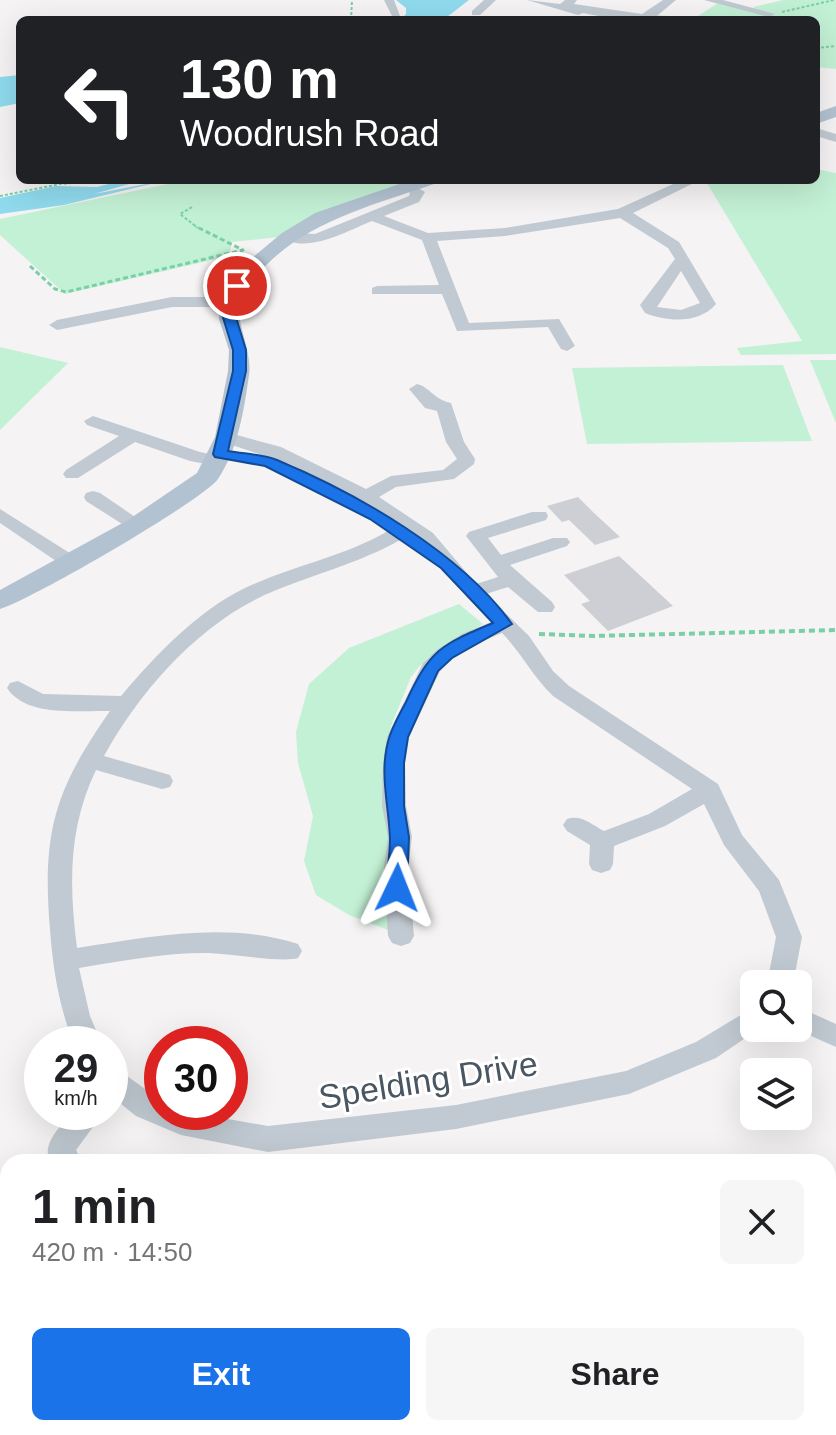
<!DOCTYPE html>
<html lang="en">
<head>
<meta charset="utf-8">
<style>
  :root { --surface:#fff; --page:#f6f6f6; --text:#202124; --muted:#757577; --accent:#1a73e8 }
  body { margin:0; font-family:Helvetica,sans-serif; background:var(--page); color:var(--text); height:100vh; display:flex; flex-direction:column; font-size:30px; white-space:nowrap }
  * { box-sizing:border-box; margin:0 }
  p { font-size:26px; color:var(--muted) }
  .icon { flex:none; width:44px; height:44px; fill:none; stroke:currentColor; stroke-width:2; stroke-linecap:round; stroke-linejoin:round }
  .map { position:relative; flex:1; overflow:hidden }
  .panel { position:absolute; left:0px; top:1154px; width:836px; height:282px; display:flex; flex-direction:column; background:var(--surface); border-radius:24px 24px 0 0; box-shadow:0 8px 32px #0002 }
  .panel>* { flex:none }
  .guide { position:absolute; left:16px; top:16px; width:804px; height:168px; border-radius:12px; box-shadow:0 8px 32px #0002; background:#202124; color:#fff; overflow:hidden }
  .controls { position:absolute; left:740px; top:970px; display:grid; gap:16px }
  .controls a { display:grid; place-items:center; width:72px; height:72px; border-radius:12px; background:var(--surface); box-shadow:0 8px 32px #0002; font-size:40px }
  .speed { position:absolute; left:24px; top:1026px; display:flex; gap:16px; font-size:40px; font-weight:700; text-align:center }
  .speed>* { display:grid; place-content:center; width:104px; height:104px; border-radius:50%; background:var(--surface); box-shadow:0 8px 32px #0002; line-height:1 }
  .speed small { font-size:20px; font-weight:400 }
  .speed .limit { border:12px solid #d22; background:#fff; color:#111 }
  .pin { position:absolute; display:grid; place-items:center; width:68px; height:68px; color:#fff; margin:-34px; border:4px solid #fff; border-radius:50%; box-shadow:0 2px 8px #0007 }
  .me { position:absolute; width:88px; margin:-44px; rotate:2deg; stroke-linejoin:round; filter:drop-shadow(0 0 6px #0008) }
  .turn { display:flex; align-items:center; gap:28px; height:168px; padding:0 32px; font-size:36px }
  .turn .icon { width:104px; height:104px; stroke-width:2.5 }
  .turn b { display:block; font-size:56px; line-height:68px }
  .round { display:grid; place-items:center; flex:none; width:84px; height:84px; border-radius:12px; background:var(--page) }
  .summary { display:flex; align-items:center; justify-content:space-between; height:136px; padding:0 32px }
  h1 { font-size:48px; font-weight:700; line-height:60px }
  .primary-button { display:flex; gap:16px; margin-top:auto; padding:16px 32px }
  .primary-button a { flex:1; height:92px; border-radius:12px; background:var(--accent); color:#fff; font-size:32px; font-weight:700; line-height:92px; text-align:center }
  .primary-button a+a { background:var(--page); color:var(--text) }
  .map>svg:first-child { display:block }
</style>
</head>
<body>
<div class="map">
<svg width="836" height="1435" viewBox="0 0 836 1435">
  <rect width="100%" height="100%" fill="#f5f3f3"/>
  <path fill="#c3f1d5" d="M783,0H836V69L816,67V20H657V15L695,18L718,3L755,9L753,7Z
    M816,169L836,173V354L741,355L737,348L802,341L705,180H816Z
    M187,180H401L409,183L311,217L279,237L232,242L229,256L65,294L0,235V219Z
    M0,347L68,363L0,430Z
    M810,360H836V423Z
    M783,365L812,441L587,444L572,368Z
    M459,604L483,624L429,657L418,668L411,677L391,726L385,770L390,843L388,930L349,915L316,895L304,861L313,816L298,763L296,732L309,684L349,648Z"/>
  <path fill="#90daee" d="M396,0H469L443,20H400L406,14V8Z
    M20,75V103L0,107V77Z
    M124,180H143L94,194L167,180L64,205L0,214V198L56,186L97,187Z"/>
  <path fill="#cdcfd5" d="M578,497L594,513L620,537L595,545L569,520L562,522L547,506Z
    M619,556L673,606L608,631L581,604L590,601L564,575Z"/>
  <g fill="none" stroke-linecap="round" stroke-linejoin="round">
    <path stroke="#7ad0a6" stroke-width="2" stroke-dasharray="3 2" stroke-linecap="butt" d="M782,12L834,0
      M351,20L352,0
      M816,48L836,46
      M0,196L60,184L107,180
      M192,207L180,214L198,228"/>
    <path stroke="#7ad0a6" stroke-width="3" stroke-dasharray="5 3" stroke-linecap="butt" d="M30,266L55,289L66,292L243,250L195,226"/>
    <path stroke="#7ad0a6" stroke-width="4" stroke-dasharray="6 4" stroke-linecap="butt" d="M539,634L593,636L836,630"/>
    <path fill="#c1cad2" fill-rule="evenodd" d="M384,0H394L400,16H392Z
      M484,0H496L480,15H472V11Z
      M527,0L560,4L565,0H577L574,4L642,14L663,0H676L652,20L604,17L583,13L578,15Z
      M704,0H723L775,14L769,17Z
      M816,128L836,134V142L816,136Z
      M682,180H700L633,213L679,242L716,304C699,324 668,322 645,313L640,305L675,259L668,248L620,218L505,236L437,241L469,323L559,319L575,346L567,351L561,349L548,327L457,331L442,294H372V288L377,286L439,285L422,240L372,221C347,231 306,255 282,237L289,233L315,234L409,196L410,193L403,187L410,183L425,192L419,202L384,216L428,233L505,228L618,209ZM681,271L700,303L681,310L657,307Z
      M172,297H229L237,302L229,307H172L57,330L49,325L57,320Z
      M417,384C430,387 433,399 451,403L464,442L475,459L474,464L454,479L396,487L379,497L433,533L476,584L498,577L466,536L469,532L532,512H546L548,516L546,520L488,538L501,555L553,538H567L570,542L567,546L510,565L552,602L555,607L552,612H538L508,587L486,594L529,636L553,671L569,686L718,784L742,835L779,880L802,937L793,984H767L776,937L759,891L724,845L704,804L665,826L614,846L613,864L610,870L601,873L592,870L589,864L590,845L567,831L563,825L567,819C581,814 591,824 604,831L649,814L692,789L553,696C533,677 521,652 502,633L476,644L452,659L440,671L409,737L405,763L406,806L412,837L408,868L414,936L410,943L401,946L392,943L388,936L384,868L388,837L382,806L383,763L387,737L423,663L438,649L462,634L491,622L410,534C367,561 320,572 274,591C202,620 140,690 104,756L170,775L173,781L170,787L162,789L96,770C68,828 69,885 77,948C148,937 227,921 298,944L302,951L298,958C282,963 227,953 205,953C163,953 121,961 79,968L90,1016L102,1044H74C59,1007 53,969 50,930C42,833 54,791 110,711C79,710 27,718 7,688L10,683L18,681L43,694L121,696C156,655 196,612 245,588C296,564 350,556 398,525L366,505L349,507L347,503L352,497L292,465L220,441L217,437L226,432L281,447L366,489L391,476L443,470L457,459L446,442L437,411L425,408L409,389Z
      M93,416L200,452L223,457L226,461L217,466L190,461L135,442L78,478H66L63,474L66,470L119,436L87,425L84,421Z
      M93,491L100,493L147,525L137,531L130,529L86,501L84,497L86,493Z
      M0,509L76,557L79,561L76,565H62L0,523Z
      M754,1007V1028H760L716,1058L629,1094L456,1129L268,1152L181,1135L136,1116L110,1095V1067L120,1071L162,1101V1112H188L268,1126L456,1105L626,1071L696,1042Z
      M798,1007L836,1024V1047L793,1028H798Z
      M73,1112H104L76,1150L82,1162H50C41,1143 61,1126 73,1112Z"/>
    <path fill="#b3c2d1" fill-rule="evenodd" d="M836,106V117L816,124V113Z
      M411,180H437L434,184C364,208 280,228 241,299C232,315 253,351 249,375C244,410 238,449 218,479C202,501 29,601 0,609V590L128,520L197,473L215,437L228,371L229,350L219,319V302L246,263L282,233L315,213Z"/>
  </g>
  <path fill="#1a73e8" stroke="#114b97" stroke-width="2" d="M237,282L244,286L234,311L246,350V371L228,451C244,454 262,454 277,460C358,494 460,552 512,624L452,658L438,671L408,737L404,763V806L409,837L407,888L404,894H389L386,888C387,872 390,855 390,839C389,805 378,770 390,735C394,724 400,713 406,702C430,650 440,645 493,623L441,568L370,519L265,466L215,457L213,454L233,371V350L221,311L231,286Z"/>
  <g text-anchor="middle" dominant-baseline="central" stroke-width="6" stroke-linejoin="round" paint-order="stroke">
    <g font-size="34" fill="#4a5661" stroke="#fff">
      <text transform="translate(428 1080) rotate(-9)">Spelding Drive</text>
    </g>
  </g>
</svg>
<div class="controls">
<a><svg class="icon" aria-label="search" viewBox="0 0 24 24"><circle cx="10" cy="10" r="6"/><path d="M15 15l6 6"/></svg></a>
<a><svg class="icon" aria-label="layers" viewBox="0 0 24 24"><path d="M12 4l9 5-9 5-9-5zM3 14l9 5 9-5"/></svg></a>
</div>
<div class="speed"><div>29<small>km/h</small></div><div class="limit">30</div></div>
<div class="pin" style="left:237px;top:286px;background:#d93025"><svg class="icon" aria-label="arrive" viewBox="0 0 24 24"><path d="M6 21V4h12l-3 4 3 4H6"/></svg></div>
<svg class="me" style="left:397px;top:888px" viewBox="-20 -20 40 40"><path d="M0-17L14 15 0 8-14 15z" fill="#1a73e8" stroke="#fff" stroke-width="4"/></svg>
<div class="guide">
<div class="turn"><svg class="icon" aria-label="left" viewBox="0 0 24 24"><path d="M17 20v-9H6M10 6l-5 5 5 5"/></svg><div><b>130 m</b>Woodrush Road</div></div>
</div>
<section class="panel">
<div class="summary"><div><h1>1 min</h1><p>420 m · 14:50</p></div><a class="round"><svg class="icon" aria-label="close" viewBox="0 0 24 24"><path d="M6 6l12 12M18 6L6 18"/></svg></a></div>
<div class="primary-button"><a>Exit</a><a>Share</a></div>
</section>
</div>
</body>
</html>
